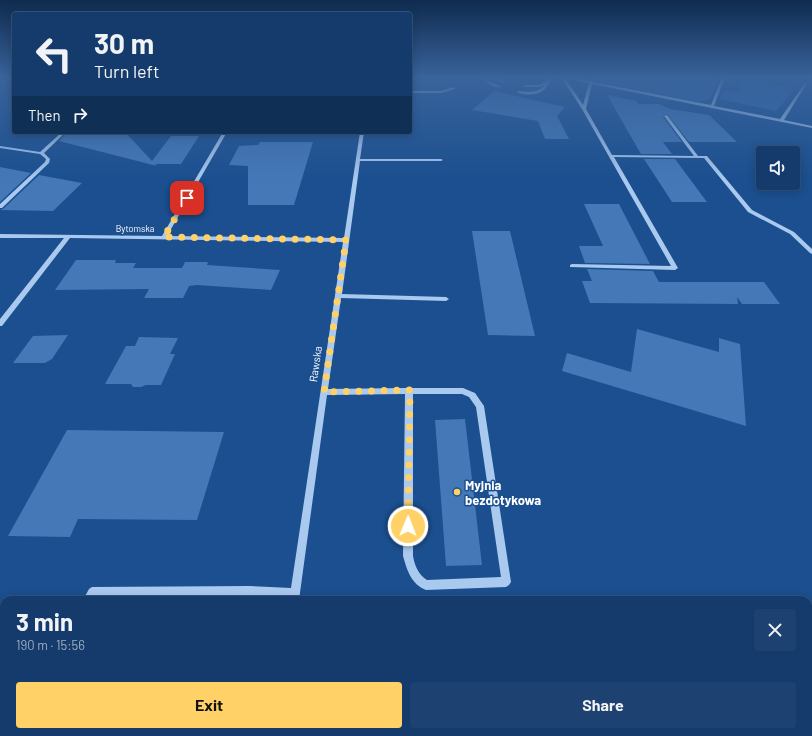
<!DOCTYPE html>
<html lang="en">
<head>
<meta charset="utf-8">
<style>
  :root { --surface:#143b6b; --page:#1d4271; --text:#f1f3f6; --muted:#9dadc1; --line:#33557e; --accent:#ffd166 }
  body { margin:0; font-family:Barlow,sans-serif; background:var(--page); color:var(--text); height:100vh; display:flex; flex-direction:column; font-size:15px; white-space:nowrap }
  * { box-sizing:border-box; margin:0 }
  p { font-size:13px; color:var(--muted) }
  .icon { flex:none; width:22px; height:22px; fill:none; stroke:currentColor; stroke-width:2; stroke-linecap:round; stroke-linejoin:round }
  .map { position:relative; flex:1; overflow:hidden }
  .drawer { position:absolute; left:0px; top:596px; width:812px; height:140px; display:flex; flex-direction:column; background:var(--surface); border-radius:12px 12px 0 0; box-shadow:0 2px 10px #0003,0 0 0 1px var(--line) }
  .drawer>* { flex:none }
  .banner { position:absolute; left:12px; top:12px; width:400px; height:122px; border-radius:4px; box-shadow:0 2px 10px #0003,0 0 0 1px var(--line); background:#143b6b; color:var(--text); overflow:hidden }
  .fabs { position:absolute; left:756px; top:146px; display:grid; gap:8px }
  .fabs a { display:grid; place-items:center; width:44px; height:44px; border-radius:4px; background:var(--surface); box-shadow:0 2px 10px #0003,0 0 0 1px var(--line); font-size:20px }
  .pin { position:absolute; display:grid; place-items:center; width:34px; height:34px; color:#fff; margin:-17px; border-radius:8px; box-shadow:0 2px 6px #0006 }
  .me { position:absolute; width:44px; margin:-22px; rotate:1deg; stroke-linejoin:round; filter:drop-shadow(0 0 3px #0008) }
  .turn { display:flex; align-items:center; gap:14px; height:84px; padding:0 16px; font-size:18px }
  .turn .icon { width:52px; height:52px; stroke-width:2.5 }
  .turn b { display:block; font-size:28px; line-height:34px }
  .then { display:flex; align-items:center; height:38px; padding:0 16px; background:#0003; gap:8px; font-size:15px }
  .round { display:grid; place-items:center; flex:none; width:42px; height:42px; border-radius:4px; background:var(--page) }
  .summary { display:flex; align-items:center; justify-content:space-between; height:68px; padding:0 16px }
  h1 { font-size:24px; font-weight:700; line-height:30px }
  .button { display:flex; gap:8px; margin-top:auto; padding:8px 16px }
  .button a { flex:1; height:46px; border-radius:4px; background:var(--accent); color:#111; font-size:16px; font-weight:700; line-height:46px; text-align:center }
  .button a+a { background:var(--page); color:var(--text) }
  .map>svg:first-child { display:block }
</style>
</head>
<body>
<div class="map">
<svg width="812" height="736" viewBox="0 0 812 736">
  <rect width="100%" height="100%" fill="#1b4f8f"/>
  <path fill="#2e69ad" d="M576,77H720L710,99L700,102Z
    M746,79L795,89L776,111L719,99L724,90L736,93Z"/>
  <path fill="#4478b7" d="M494,91L565,107L557,116L569,139H545L538,121L472,110Z
    M607,95L636,101L638,104H659L670,109L709,115L737,142H689L667,114L663,117L682,142H663L672,154H641Z
    M67,132H125L152,161L171,136H199L181,164H155L157,166L59,141Z
    M260,142H313L294,205H248V166L229,165L239,146L258,145Z
    M644,159H675L707,202H672Z
    M0,167L31,173L0,202Z
    M39,175L82,183L53,211L0,210L3,209Z
    M584,204H619L650,264L585,263L579,246H603Z
    M472,231H510L535,336L488,335Z
    M76,260H116L115,263H136L133,268H182L185,262H208L207,265L280,270L271,290L197,285L189,286L183,298H144L149,289L55,290Z
    M587,269L653,271L659,282H764L780,304H742L737,297L738,304L590,303L582,281H592Z
    M637,329L719,352V338L740,344L746,426L562,371L567,353L631,372Z
    M68,335L52,359L45,363H13L33,336Z
    M139,337L178,338L170,354H175L161,385H146L141,387H133L131,384H105L126,346H135Z
    M465,419L482,565L446,566L435,420Z
    M67,430L224,432L197,520L78,519L70,537L8,536Z"/>
  <g fill="none" stroke-linecap="round" stroke-linejoin="round">
    <path fill="#a9c9ee" fill-rule="evenodd" d="M481,77H484L489,81L501,87C494,89 486,82 481,77Z
      M488,77H492L507,82L504,83Z
      M503,77H508L512,78L510,79Z
      M548,77H551C548,94 531,98 517,92L519,91C529,92 539,93 545,85L540,87H525L523,86L525,85H539L546,81Z
      M561,77H568L711,105L722,77H725L714,106L780,119L805,83H807L784,120L812,126V128L592,84L586,109L612,155L694,156L664,116L667,115L698,156H707L752,210L794,232L812,249V254L810,253L790,234L748,212L704,158L614,157L678,268L675,270L570,267V265L572,264L671,266L582,109ZM565,78L589,83L583,105Z
      M454,87L455,89L441,93H410V91H441Z
      M62,132H66L44,153L50,159L49,163L2,208H0V204L45,162L46,159L40,154L0,148V146L40,152Z
      M223,132H227L167,236L344,238L360,132H364L360,159H441L443,160L441,161H360L342,294L446,297L449,299L446,301L341,298L328,389L406,388L409,387L412,388H463L475,393L484,406L511,582L509,585L506,587L426,590C411,584 407,570 403,556L405,394L327,395L299,600H289V598L250,596L95,597L93,600H83L89,589L92,587L250,586L291,588L343,242L70,238L2,326H0V319L64,238H0V234L162,236ZM413,394H462L469,397L476,407L501,577L427,580C418,574 415,566 413,556Z
      M27,732H39L37,736H25Z
      M266,732H278V736H266Z"/>
  </g>
  <linearGradient id="sky" x2="0" y2="1"><stop stop-color="#0f2b4f"/><stop offset="0.43" stop-color="#39639b"/><stop offset="1" stop-color="#39639b" stop-opacity="0"/></linearGradient>
  <rect width="812" height="180" fill="url(#sky)"/>
  <g fill="none" stroke-linecap="round" stroke-linejoin="round">
    <path stroke="#ffd166" stroke-width="7" stroke-dasharray="0 12.6" d="M187,198L164,237L346,240L324,392L410,390L408,526"/>
  </g>
  <circle fill="#ffd166" stroke="#1b4f8f" stroke-width="1.5" cx="457" cy="492" r="4"/>
  <g text-anchor="middle" dominant-baseline="central" stroke-width="3" stroke-linejoin="round" paint-order="stroke">
    <g font-size="9" fill="#fff" stroke="#1b4f8f">
      <text x="135" y="228">Bytomska</text>
    </g>
    <g font-size="11" fill="#fff" stroke="#1b4f8f">
      <text transform="translate(315 364) rotate(-82)">Rawska</text>
    </g>
    <g font-size="13" font-weight="bold" fill="#fff" stroke="#1b4f8f" text-anchor="start">
      <text x="465" y="485">Myjnia<tspan x="465" dy="15">bezdotykowa</tspan></text>
    </g>
  </g>
</svg>
<div class="fabs">
<a><svg class="icon" aria-label="sound" viewBox="0 0 24 24"><path d="M4 9h4l5-4v14l-5-4H4zM17 9q2 3 0 6"/></svg></a>
</div>
<div class="pin" style="left:187px;top:198px;background:#d93025"><svg class="icon" aria-label="arrive" viewBox="0 0 24 24"><path d="M6 21V4h12l-3 4 3 4H6"/></svg></div>
<svg class="me" style="left:408px;top:526px" viewBox="-20 -20 40 40"><circle r="17" fill="#ffd166" stroke="#fff" stroke-width="3"/><path d="M0-11L8 9 0 5-8 9z" fill="#fff"/></svg>
<div class="banner">
<div class="turn"><svg class="icon" aria-label="left" viewBox="0 0 24 24"><path d="M17 20v-9H6M10 6l-5 5 5 5"/></svg><div><b>30 m</b>Turn left</div></div>
<div class="then">Then<svg class="icon" aria-label="right" viewBox="0 0 24 24"><path d="M7 20v-9h11M14 6l5 5-5 5"/></svg></div>
</div>
<section class="drawer">
<div class="summary"><div><h1>3 min</h1><p>190 m · 15:56</p></div><a class="round"><svg class="icon" aria-label="close" viewBox="0 0 24 24"><path d="M6 6l12 12M18 6L6 18"/></svg></a></div>
<div class="button"><a>Exit</a><a>Share</a></div>
</section>
</div>
</body>
</html>
